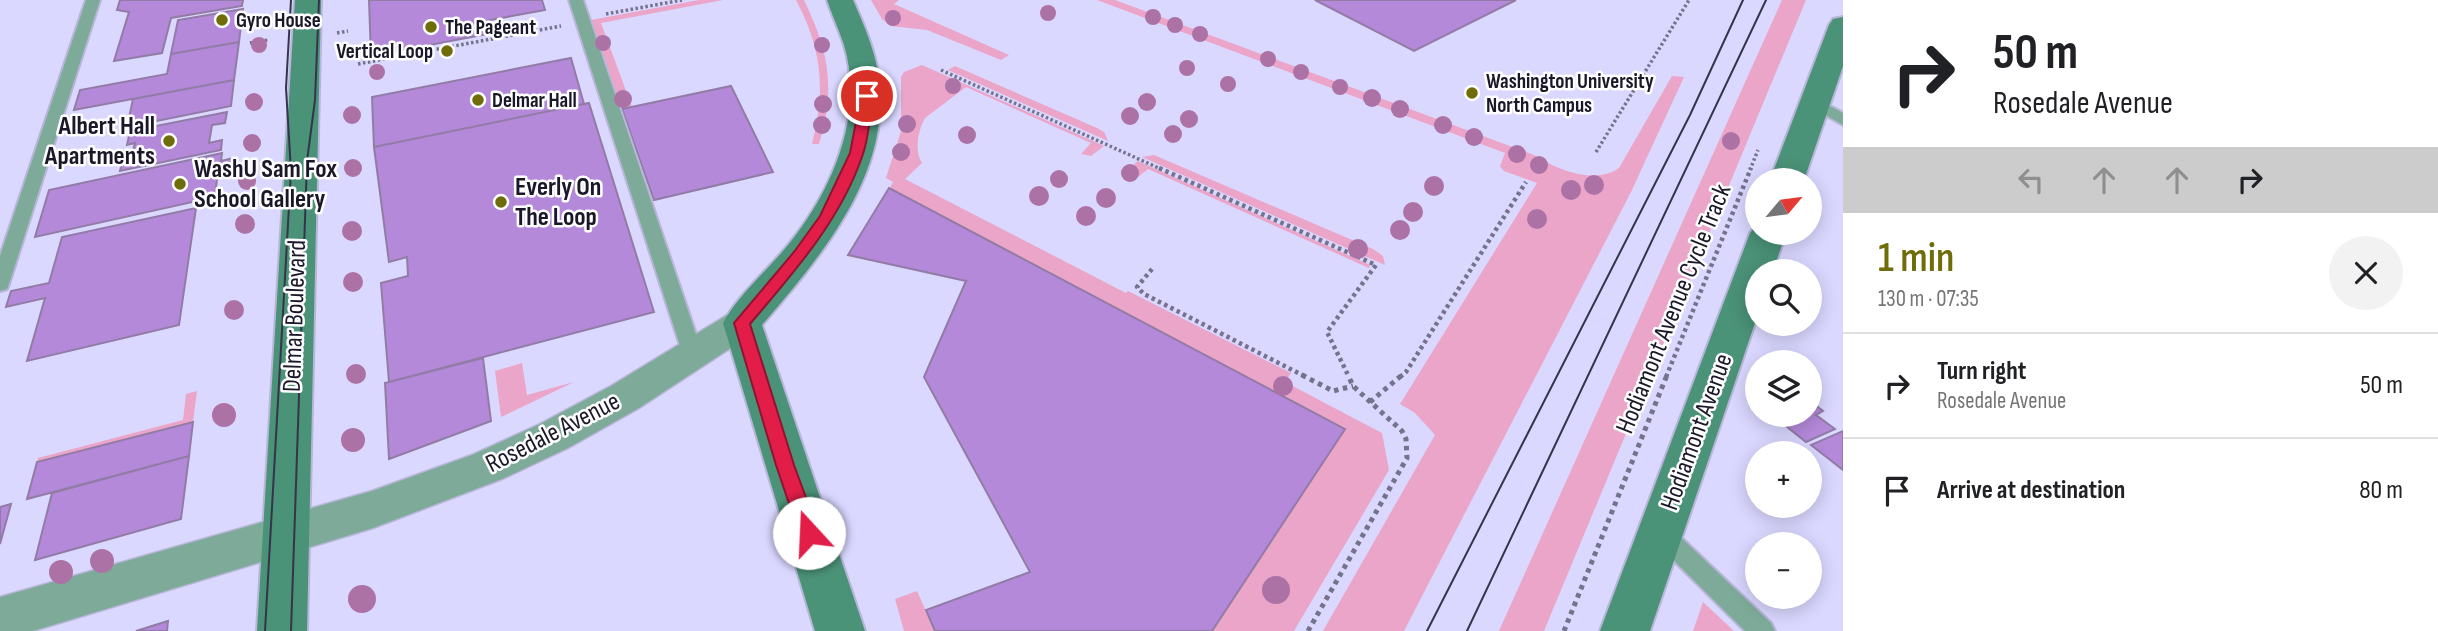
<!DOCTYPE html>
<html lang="en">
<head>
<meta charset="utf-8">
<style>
  :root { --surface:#fff; --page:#f2f2f2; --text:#202124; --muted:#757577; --line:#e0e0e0; --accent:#6f6c0a }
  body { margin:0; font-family:"Sofia Sans Condensed",sans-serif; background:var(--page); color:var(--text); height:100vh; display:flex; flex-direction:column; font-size:26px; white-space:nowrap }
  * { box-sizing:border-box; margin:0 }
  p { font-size:23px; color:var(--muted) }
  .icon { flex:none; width:38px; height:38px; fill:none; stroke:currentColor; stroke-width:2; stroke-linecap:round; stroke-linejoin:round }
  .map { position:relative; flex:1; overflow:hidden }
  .panel { display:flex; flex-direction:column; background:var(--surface); width:595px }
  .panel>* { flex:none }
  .top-card { background:#fff; color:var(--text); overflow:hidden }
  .needle { width:46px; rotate:61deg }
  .fabs { position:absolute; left:1745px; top:168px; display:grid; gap:14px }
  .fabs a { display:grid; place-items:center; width:77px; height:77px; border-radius:50%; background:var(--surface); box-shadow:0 4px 18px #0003; font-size:35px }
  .pin { position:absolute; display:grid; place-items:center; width:60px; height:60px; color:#fff; margin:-30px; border:4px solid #fff; border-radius:50%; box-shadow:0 2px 7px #0007 }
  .me { position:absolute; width:77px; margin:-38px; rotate:340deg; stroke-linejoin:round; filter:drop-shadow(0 0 5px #0008) }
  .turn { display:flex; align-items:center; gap:24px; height:147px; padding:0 35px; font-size:32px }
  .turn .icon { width:91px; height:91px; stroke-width:2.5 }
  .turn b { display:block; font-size:49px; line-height:60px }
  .lanes { display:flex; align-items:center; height:66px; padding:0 35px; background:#0003; justify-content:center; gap:35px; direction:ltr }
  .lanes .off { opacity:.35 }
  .round { display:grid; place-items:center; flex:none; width:74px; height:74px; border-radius:37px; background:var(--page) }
  .summary { display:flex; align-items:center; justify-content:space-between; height:119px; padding:0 35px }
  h1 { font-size:42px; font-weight:600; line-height:52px; color:var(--accent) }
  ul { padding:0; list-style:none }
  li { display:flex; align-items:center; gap:21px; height:105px; padding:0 35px; border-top:2px solid var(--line) }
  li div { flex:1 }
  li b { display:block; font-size:26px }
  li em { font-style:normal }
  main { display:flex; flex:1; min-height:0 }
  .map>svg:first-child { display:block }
</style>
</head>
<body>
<main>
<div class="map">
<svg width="1843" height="631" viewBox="0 0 1843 631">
  <rect width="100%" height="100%" fill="#dad8ff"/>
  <path fill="#eaa5c8" d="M699,0H723L601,23L632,107L622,109L591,20Z
    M796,0H804C829,52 836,88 819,144H812C826,90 822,49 796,0Z
    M871,0H899L894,4L1009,55L1001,60L927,30L891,26L882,19Z
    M1097,0H1115L1534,155C1557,170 1595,185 1619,168L1672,76L1684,77L1631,192L1404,631H1323L1435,435L1415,413L1400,404L1537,183L1504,171L1500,166L1505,153Z
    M1782,0H1806L1544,631H1499Z
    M922,65L1104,146L1091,156L1081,154L1091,143L966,87L925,118C918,130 914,151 922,163L905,179L1126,293L1128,291L1291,373L1285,382L1382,433L1389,470L1294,631H1212L1344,429L890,188L893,182L886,178L901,131V77L904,72Z
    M955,66L1097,128L1104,132L1108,141L948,70Z
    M1154,155L1373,249L1383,256L1385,265L1142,157Z
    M1138,161L1370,265L1369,268L1148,169L1138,177L1129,178L1126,171Z
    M522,363L527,395L574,382L501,417L495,371Z
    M197,391L193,422L37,462L38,458L183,420L186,394Z
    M917,591L935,631H904L895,599Z
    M1703,602L1734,631H1693Z"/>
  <path fill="#b489da" stroke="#927ca6" stroke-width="2" d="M120,0H243L242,6L171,18L162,53L114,61L129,12L117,10Z
    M369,0H542L545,10L490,20L493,33L371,56Z
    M1315,0H1516L1414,51Z
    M243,9L239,42L171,54L178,20Z
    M239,42L234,80L74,110L80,90L167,74L171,54Z
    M571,58L584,104L374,147L372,97Z
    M234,80L231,106L127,127L133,99Z
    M731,86L773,172L654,200L622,109Z
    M589,103L654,312L389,382L381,283L408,276L407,257L389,262L374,147Z
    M227,112L225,123L212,125L209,143L222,140L221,150L120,171L124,155L132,154L135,143L127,145L130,131Z
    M222,153L221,161L233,158L232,167L218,170L215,197L35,237L49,190Z
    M889,188L1345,429L1212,631H935L926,610L1030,572L924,377L966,281L848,255Z
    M196,208L179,325L27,361L45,298L6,307L11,291L49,283L62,237Z
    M483,358L491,421L389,459L385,383Z
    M1810,401L1823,411L1816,415L1835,429L1806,442L1772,415H1810Z
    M193,422L189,456L27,499L37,462Z
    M1843,431V470L1811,445Z
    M189,456L181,519L35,560L52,493Z
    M11,504L0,544V507Z
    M168,621L167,631H136Z"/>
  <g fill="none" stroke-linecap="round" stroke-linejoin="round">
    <defs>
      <path id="lane" d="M86,0H100L9,284L7,289L0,291V256Z
        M569,0H583L703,355L700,360L693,362L686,360L683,355Z
        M1815,98L1843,113V125L1810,106L1807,103Z
        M1661,523L1669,526L1771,623L1775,631H1745L1653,540L1649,533L1653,526Z"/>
      <path id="street" d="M742,310L755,314L761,323L755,332L639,408L568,448L502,479L373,528L33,631H0V597L372,491L472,455L540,424L611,386L729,314Z"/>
      <path id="secondary" d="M295,0H321L307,631H257Z
        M827,0H853C866,30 879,59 880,92C885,182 817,261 762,325L865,631H815L723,323C739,294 767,271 788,245C832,191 865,115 844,45C839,30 832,15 827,0Z
        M1843,17V66L1804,180H1770L1829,25L1833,19Z
        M1757,224V233H1786L1773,271H1757V317L1650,631H1600L1750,233Z"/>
    </defs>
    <use href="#lane" stroke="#b7b5d8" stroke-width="4"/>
    <use href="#street" stroke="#b7b5d8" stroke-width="3"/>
    <use href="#secondary" stroke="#b7b5d8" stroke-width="4"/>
    <path stroke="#74728d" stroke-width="3.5" stroke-dasharray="2.5 2.5" stroke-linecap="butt" d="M606,14L682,0
      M337,33L348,31
      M250,43L268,40
      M358,64L561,26
      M941,70L1163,170
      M1596,152L1689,0
      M1750,170L1758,150"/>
    <path stroke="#74728d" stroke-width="4.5" stroke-dasharray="3.5 3.5" stroke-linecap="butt" d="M1159,168L1376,265L1327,332L1349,377
      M1152,269L1137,287L1144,294L1306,377
      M1400,377L1406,372L1526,182
      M1666,377L1751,168"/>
    <path stroke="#74728d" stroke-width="5" stroke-dasharray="4.5 4.5" stroke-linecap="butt" d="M1302,375L1333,391L1353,386
      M1370,402L1402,375
      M1308,631L1407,458L1406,439L1402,431L1353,386L1348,375
      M1564,631L1667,375"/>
    <use href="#lane" fill="#7eab99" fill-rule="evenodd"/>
    <use href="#street" fill="#7eab99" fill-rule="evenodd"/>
    <use href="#secondary" fill="#4a9278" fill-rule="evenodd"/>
    <path stroke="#363449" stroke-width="2" d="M265,631L291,171L286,88L291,0
      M291,631L307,161L315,100L319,0
      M1427,631L1690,115L1743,0
      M1467,631L1766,0"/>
  </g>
  <g fill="#ac72a6">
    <circle cx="1048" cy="13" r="8"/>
    <circle cx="1153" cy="17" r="8"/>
    <circle cx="893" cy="18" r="8"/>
    <circle cx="1175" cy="25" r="8"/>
    <circle cx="1200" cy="34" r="8"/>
    <circle cx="603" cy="43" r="8"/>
    <circle cx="259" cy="45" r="8"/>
    <circle cx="822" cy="45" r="8"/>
    <circle cx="1268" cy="59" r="8"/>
    <circle cx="1187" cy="68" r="8"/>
    <circle cx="377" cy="72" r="8"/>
    <circle cx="1301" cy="72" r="8"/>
    <circle cx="1228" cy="84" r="8"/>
    <circle cx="953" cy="86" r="8"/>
    <circle cx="1340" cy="87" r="8"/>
    <circle cx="1372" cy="98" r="9"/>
    <circle cx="623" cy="99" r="9"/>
    <circle cx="254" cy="102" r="9"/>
    <circle cx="1147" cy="102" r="9"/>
    <circle cx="823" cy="104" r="9"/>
    <circle cx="1400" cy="109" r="9"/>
    <circle cx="352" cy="115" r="9"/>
    <circle cx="1130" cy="116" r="9"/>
    <circle cx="1189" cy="119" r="9"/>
    <circle cx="907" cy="124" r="9"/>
    <circle cx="822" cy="125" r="9"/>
    <circle cx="1443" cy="125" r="9"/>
    <circle cx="1173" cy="134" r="9"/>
    <circle cx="967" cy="135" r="9"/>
    <circle cx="1474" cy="137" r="9"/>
    <circle cx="1731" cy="141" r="9"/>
    <circle cx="252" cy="143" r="9"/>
    <circle cx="901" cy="152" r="9"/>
    <circle cx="1517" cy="154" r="9"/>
    <circle cx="1539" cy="165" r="9"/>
    <circle cx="353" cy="168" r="9"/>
    <circle cx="1130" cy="173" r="9"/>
    <circle cx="1059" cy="179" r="9"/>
    <circle cx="247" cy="181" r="9"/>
    <circle cx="1594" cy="185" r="10"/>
    <circle cx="1434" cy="186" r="10"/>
    <circle cx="1571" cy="190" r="10"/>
    <circle cx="1039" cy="196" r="10"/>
    <circle cx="1106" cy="198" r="10"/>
    <circle cx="1413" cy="212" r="10"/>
    <circle cx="1086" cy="216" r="10"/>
    <circle cx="1537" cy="219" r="10"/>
    <circle cx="245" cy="224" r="10"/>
    <circle cx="1400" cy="230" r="10"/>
    <circle cx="352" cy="231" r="10"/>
    <circle cx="1358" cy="249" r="10"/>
    <circle cx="353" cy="282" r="10"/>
    <circle cx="234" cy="310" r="10"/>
    <circle cx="356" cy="374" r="10"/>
    <circle cx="1283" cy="386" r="10"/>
    <circle cx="224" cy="415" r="12"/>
    <circle cx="353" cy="440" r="12"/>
    <circle cx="102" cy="561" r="12"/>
    <circle cx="61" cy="572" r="12"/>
    <circle cx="1276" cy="590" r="14"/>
    <circle cx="362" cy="599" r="14"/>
  </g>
  <path fill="#e11d48" stroke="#92132f" stroke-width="2" d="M867,92L873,96C870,115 869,136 863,154C841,220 794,272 750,324L794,465L819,533L816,539L809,541L802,539L799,533L776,465L734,323L794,252L820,216L850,153L861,96Z"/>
  <g fill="#6f6c0a" stroke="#fefefe" stroke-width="2.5">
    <circle cx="222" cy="20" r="7"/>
    <circle cx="431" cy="27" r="7"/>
    <circle cx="447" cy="51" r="7"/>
    <circle cx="1472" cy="93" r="7"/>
    <circle cx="478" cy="100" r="7"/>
    <circle cx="169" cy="141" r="7"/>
    <circle cx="180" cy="184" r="7"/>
    <circle cx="501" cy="202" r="7"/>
  </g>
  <g text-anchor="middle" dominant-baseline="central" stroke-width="5" stroke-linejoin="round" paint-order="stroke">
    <g font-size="21" font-weight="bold" fill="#191728" stroke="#fefefe" text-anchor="start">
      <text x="236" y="20">Gyro House</text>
      <text x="445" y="27">The Pageant</text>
      <text x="433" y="51" text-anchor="end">Vertical Loop</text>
      <text x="1486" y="81">Washington University<tspan x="1486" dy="24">North Campus</tspan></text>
      <text x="492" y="100">Delmar Hall</text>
    </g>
    <g font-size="26" font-weight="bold" fill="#191728" stroke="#fefefe" text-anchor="start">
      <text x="155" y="126" text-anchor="end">Albert Hall<tspan x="155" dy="30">Apartments</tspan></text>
      <text x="194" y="169">WashU Sam Fox<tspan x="194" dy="30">School Gallery</tspan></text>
      <text x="515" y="187">Everly On<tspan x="515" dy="30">The Loop</tspan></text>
    </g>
    <g font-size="26" fill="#191728" stroke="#fefefe">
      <text transform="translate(1674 309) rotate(-68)">Hodiamont Avenue Cycle Track</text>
      <text transform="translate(295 316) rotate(-88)">Delmar Boulevard</text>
      <text transform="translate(1697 432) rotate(-70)">Hodiamont Avenue</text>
      <text transform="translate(553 433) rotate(-27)">Rosedale Avenue</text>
    </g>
  </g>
</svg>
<div class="fabs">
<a><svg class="needle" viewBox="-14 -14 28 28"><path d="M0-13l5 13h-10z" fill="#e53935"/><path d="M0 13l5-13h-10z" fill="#757577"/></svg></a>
<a><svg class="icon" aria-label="search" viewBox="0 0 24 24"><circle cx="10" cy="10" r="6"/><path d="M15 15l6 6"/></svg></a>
<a><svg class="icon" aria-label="layers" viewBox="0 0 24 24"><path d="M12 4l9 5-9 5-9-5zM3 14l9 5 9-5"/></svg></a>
<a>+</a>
<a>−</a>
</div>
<div class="pin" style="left:867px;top:96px;background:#d93025"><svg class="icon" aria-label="arrive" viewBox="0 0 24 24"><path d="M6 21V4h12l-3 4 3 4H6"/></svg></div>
<svg class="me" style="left:809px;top:533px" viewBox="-20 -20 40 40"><circle r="19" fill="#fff"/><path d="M0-13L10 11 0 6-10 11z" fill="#e11d48"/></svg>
</div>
<section class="panel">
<div class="top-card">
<div class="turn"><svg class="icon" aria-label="right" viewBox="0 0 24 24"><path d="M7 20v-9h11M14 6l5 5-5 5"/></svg><div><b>50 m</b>Rosedale Avenue</div></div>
<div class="lanes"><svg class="icon off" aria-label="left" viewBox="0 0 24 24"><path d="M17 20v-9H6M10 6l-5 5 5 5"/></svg><svg class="icon off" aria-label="ahead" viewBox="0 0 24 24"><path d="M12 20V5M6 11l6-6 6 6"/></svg><svg class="icon off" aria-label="ahead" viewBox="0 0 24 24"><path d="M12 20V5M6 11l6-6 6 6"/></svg><svg class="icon" aria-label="right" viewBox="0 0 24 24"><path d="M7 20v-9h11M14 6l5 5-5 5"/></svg></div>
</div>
<div class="summary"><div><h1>1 min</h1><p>130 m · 07:35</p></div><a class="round"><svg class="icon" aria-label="close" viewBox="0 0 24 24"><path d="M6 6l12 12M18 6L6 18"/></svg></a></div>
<ul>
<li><svg class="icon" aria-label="right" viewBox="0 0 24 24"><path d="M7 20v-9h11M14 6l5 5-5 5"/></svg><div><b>Turn right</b><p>Rosedale Avenue</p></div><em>50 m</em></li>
<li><svg class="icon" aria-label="arrive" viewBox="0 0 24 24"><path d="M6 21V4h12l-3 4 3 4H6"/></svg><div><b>Arrive at destination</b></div><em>80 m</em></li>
</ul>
</section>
</main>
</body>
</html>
